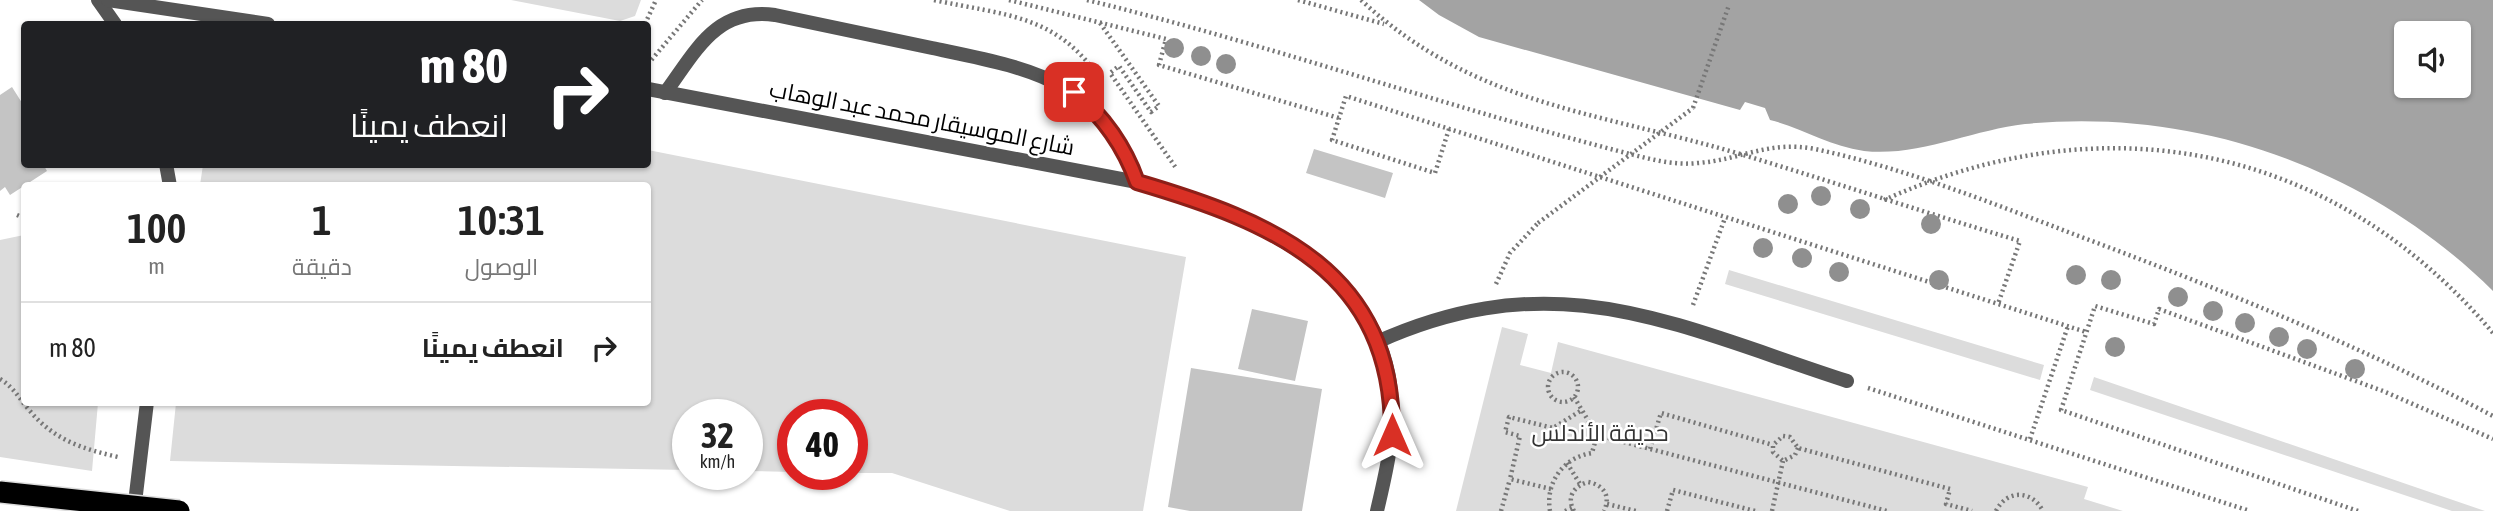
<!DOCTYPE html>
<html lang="ar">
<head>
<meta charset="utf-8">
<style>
  :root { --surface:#fff; --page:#f2f2f2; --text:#222; --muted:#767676; --line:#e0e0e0 }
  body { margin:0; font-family:"Asap Condensed",Cairo,sans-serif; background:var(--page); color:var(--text); direction:rtl; height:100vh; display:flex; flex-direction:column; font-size:26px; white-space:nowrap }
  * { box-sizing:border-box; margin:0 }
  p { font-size:23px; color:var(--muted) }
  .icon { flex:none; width:38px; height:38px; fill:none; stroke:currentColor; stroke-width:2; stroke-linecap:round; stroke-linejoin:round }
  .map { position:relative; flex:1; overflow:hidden; direction:ltr }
  .sheet { position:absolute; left:21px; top:182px; width:630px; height:224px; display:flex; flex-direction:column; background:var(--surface); border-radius:7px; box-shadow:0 2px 5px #0004; direction:rtl }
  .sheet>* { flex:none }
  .banner { position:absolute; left:21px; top:21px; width:630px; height:147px; border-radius:7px; box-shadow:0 2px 5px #0004; direction:rtl; background:#202124; color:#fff; overflow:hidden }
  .controls { position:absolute; left:2394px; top:21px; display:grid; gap:14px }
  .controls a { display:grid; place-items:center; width:77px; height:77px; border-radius:7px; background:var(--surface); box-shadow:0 2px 5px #0004; font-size:35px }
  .speed { position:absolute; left:672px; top:399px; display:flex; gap:14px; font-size:35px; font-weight:700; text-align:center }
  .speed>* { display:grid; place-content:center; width:91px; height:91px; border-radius:50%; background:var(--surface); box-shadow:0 2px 5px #0004; line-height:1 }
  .speed small { font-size:18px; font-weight:400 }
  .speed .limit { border:10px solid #d22; background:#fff; color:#111 }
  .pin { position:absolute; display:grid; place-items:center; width:60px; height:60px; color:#fff; margin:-30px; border-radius:14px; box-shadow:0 4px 10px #0006 }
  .me { position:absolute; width:77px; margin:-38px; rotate:0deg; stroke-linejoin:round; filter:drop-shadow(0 0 5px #0008) }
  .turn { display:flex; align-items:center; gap:24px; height:147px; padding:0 28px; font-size:32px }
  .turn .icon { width:91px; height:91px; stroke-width:2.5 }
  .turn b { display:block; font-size:49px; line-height:60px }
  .eta { display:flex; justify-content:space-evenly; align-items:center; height:119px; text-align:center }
  .eta b { font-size:42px; font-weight:600; line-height:49px }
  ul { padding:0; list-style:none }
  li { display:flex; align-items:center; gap:21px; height:91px; padding:0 28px; border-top:2px solid var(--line) }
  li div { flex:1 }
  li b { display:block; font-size:26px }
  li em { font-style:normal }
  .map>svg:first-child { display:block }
</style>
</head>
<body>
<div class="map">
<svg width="2493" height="511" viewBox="0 0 2493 511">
  <rect width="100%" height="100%" fill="#fff"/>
  <path fill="#dcdcdc" d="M511,0H641L635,16L620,21Z
    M648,150L1186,257L1143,511H1010L892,473H852V415H793V472L747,471V415H688V470L170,461L176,403L648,402V186L200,185L203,165L648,164Z
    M24,235V402L98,403L92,471L0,457V240Z
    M1729,270L2044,365L2040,380L1725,284Z
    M1502,327L1528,334L1520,365L1551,373L1558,342L2088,487L2084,499L2123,511H1456Z
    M2094,377L2485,511H2452L2090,390Z"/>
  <path fill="#a3a3a3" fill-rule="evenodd" d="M1419,0H2493V291C2370,169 2198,107 2025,124C1972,130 1918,157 1864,151C1829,146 1802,128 1770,120L1765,108L1745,102L1740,110L1479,37L1439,15ZM2406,33H2459V86H2406Z"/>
  <path fill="#c4c4c4" d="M12,87L24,106V164H43L47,171L10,195L5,187L0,191V95Z
    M1314,149L1393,173L1385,198L1306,173Z
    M1252,309L1308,321L1295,381L1238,369Z
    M1191,368L1322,389L1302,511H1190L1168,507Z"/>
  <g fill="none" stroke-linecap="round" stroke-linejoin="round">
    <path stroke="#777" stroke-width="4.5" stroke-dasharray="2 3.5" stroke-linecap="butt" d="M934,0C1007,16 1058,14 1102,82
      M1009,0L1166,39L1159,65L1339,118
      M1087,0C1275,46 1458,111 1646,158C1663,162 1680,165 1698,163C1740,160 1769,140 1815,149C1904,168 1992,203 2076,235C2218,288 2359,345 2493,416
      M1298,0L1384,24
      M1361,0C1475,106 1599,112 1740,154C1834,182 1926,213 2020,241L1998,304
      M1100,23L1159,106L1151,112L1119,66L1110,73L1176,168
      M645,24L656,0
      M648,64L702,0
      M1693,108L1729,5
      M1449,129L1435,173L1332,140L1346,96L2086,332
      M1884,200C2107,100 2334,145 2493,333
      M17,215L24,218
      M1496,284L1510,253L1538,223
      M1693,305L1725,218
      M1548 387a15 15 0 1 1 30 0a15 15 0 1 1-30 0Z
      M0,379C14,387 20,400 30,411C54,440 83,449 118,457
      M1868,388L2250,511
      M1574,397L1597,435
      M2030,439L2068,326
      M1798,448L1795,455L1783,461L1773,452V445L1783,436L1790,437L1798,448L1950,489L1946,504L1972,511
      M1650,449L1661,413L1773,445
      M1567,463L1580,484
      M1551,489L1510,479L1520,436L1505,432L1509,417L1553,428L1582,410
      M1607,504L1636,511
      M1501,511L1510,479
      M1550,511C1545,482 1564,457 1592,453L1597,435L1887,511
      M1565,511L1572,508
      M1574,511C1566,497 1574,486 1588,482C1604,485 1611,496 1604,511
      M1667,511L1673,490L1755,511
      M1772,511L1783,461
      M1996,511C2007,489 2032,490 2043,511
      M2358,511L2061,410L2095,306L2154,324L2159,309L2383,391L2493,439"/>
    <path stroke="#555" stroke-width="14" d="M665,93C696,51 716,7 775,15C827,26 879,37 932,48C1027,68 1101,78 1137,182
      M1377,342C1557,261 1674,325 1847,381"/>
    <path stroke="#555" stroke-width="14" d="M98,0L115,24
      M166,164L170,186
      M134,511L147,402"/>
    <path stroke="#555" stroke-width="14" d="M108,0L268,24
      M648,89L1137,182C1248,216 1387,267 1392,405C1394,441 1385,476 1377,511"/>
    <defs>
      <path id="motorway-bridge" d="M0,492L179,511"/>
    </defs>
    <use href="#motorway-bridge" stroke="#dbdbdb" stroke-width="24" stroke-linecap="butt"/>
    <path stroke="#777" stroke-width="4.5" stroke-dasharray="2 3.5" stroke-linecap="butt" d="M1538,223L1693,108"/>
    <use href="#motorway-bridge" stroke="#000" stroke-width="21"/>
  </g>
  <g fill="#8f8f8f">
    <circle cx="1174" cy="48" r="10"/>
    <circle cx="1201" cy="56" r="10"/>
    <circle cx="1226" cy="64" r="10"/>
    <circle cx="1821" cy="196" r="10"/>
    <circle cx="1788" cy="204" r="10"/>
    <circle cx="1860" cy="209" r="10"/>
    <circle cx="1931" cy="224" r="10"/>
    <circle cx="1763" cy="248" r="10"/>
    <circle cx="1802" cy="258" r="10"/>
    <circle cx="1839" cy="272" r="10"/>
    <circle cx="2076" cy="275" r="10"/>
    <circle cx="1939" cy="280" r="10"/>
    <circle cx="2111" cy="280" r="10"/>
    <circle cx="2178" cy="297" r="10"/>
    <circle cx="2213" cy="311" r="10"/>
    <circle cx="2245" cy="323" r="10"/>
    <circle cx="2279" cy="337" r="10"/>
    <circle cx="2115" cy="347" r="10"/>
    <circle cx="2307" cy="349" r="10"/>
    <circle cx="2355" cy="369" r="10"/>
  </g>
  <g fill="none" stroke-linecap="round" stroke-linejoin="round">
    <defs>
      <path id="route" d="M1074,92C1104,117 1124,145 1137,182C1273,222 1394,271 1392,435"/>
    </defs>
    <use href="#route" stroke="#8d1f18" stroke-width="18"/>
    <use href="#route" stroke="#d93025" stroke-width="12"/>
  </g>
  <g text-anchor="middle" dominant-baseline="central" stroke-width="5" stroke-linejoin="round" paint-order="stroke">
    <g font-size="23" fill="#000" stroke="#fff">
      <text transform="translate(922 118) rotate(11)">شارع الموسيقار محمد عبد الوهاب</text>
    </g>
    <g font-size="23" fill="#333" stroke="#fff">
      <text x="1600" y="433">حديقة الأندلس</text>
    </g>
  </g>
</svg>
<div class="controls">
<a><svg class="icon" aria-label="sound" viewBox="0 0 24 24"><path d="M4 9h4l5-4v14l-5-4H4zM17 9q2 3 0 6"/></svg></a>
</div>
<div class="speed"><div>32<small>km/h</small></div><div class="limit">40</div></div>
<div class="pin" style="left:1074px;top:92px;background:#d93025"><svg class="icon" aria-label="arrive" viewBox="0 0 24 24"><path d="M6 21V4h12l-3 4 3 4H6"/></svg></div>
<svg class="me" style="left:1392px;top:435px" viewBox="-20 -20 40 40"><path d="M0-17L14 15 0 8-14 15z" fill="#d93025" stroke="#fff" stroke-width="4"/></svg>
<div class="banner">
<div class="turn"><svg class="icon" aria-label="right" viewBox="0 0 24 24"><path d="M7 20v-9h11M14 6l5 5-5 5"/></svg><div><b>80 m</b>انعطف يمينًا</div></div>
</div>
<section class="sheet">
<div class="eta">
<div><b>10:31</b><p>الوصول</p></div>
<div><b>1</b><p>دقيقة</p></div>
<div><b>100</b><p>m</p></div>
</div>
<ul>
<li><svg class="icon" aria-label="right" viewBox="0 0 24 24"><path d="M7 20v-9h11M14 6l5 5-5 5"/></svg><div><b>انعطف يمينًا</b></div><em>80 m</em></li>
</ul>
</section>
</div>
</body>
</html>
